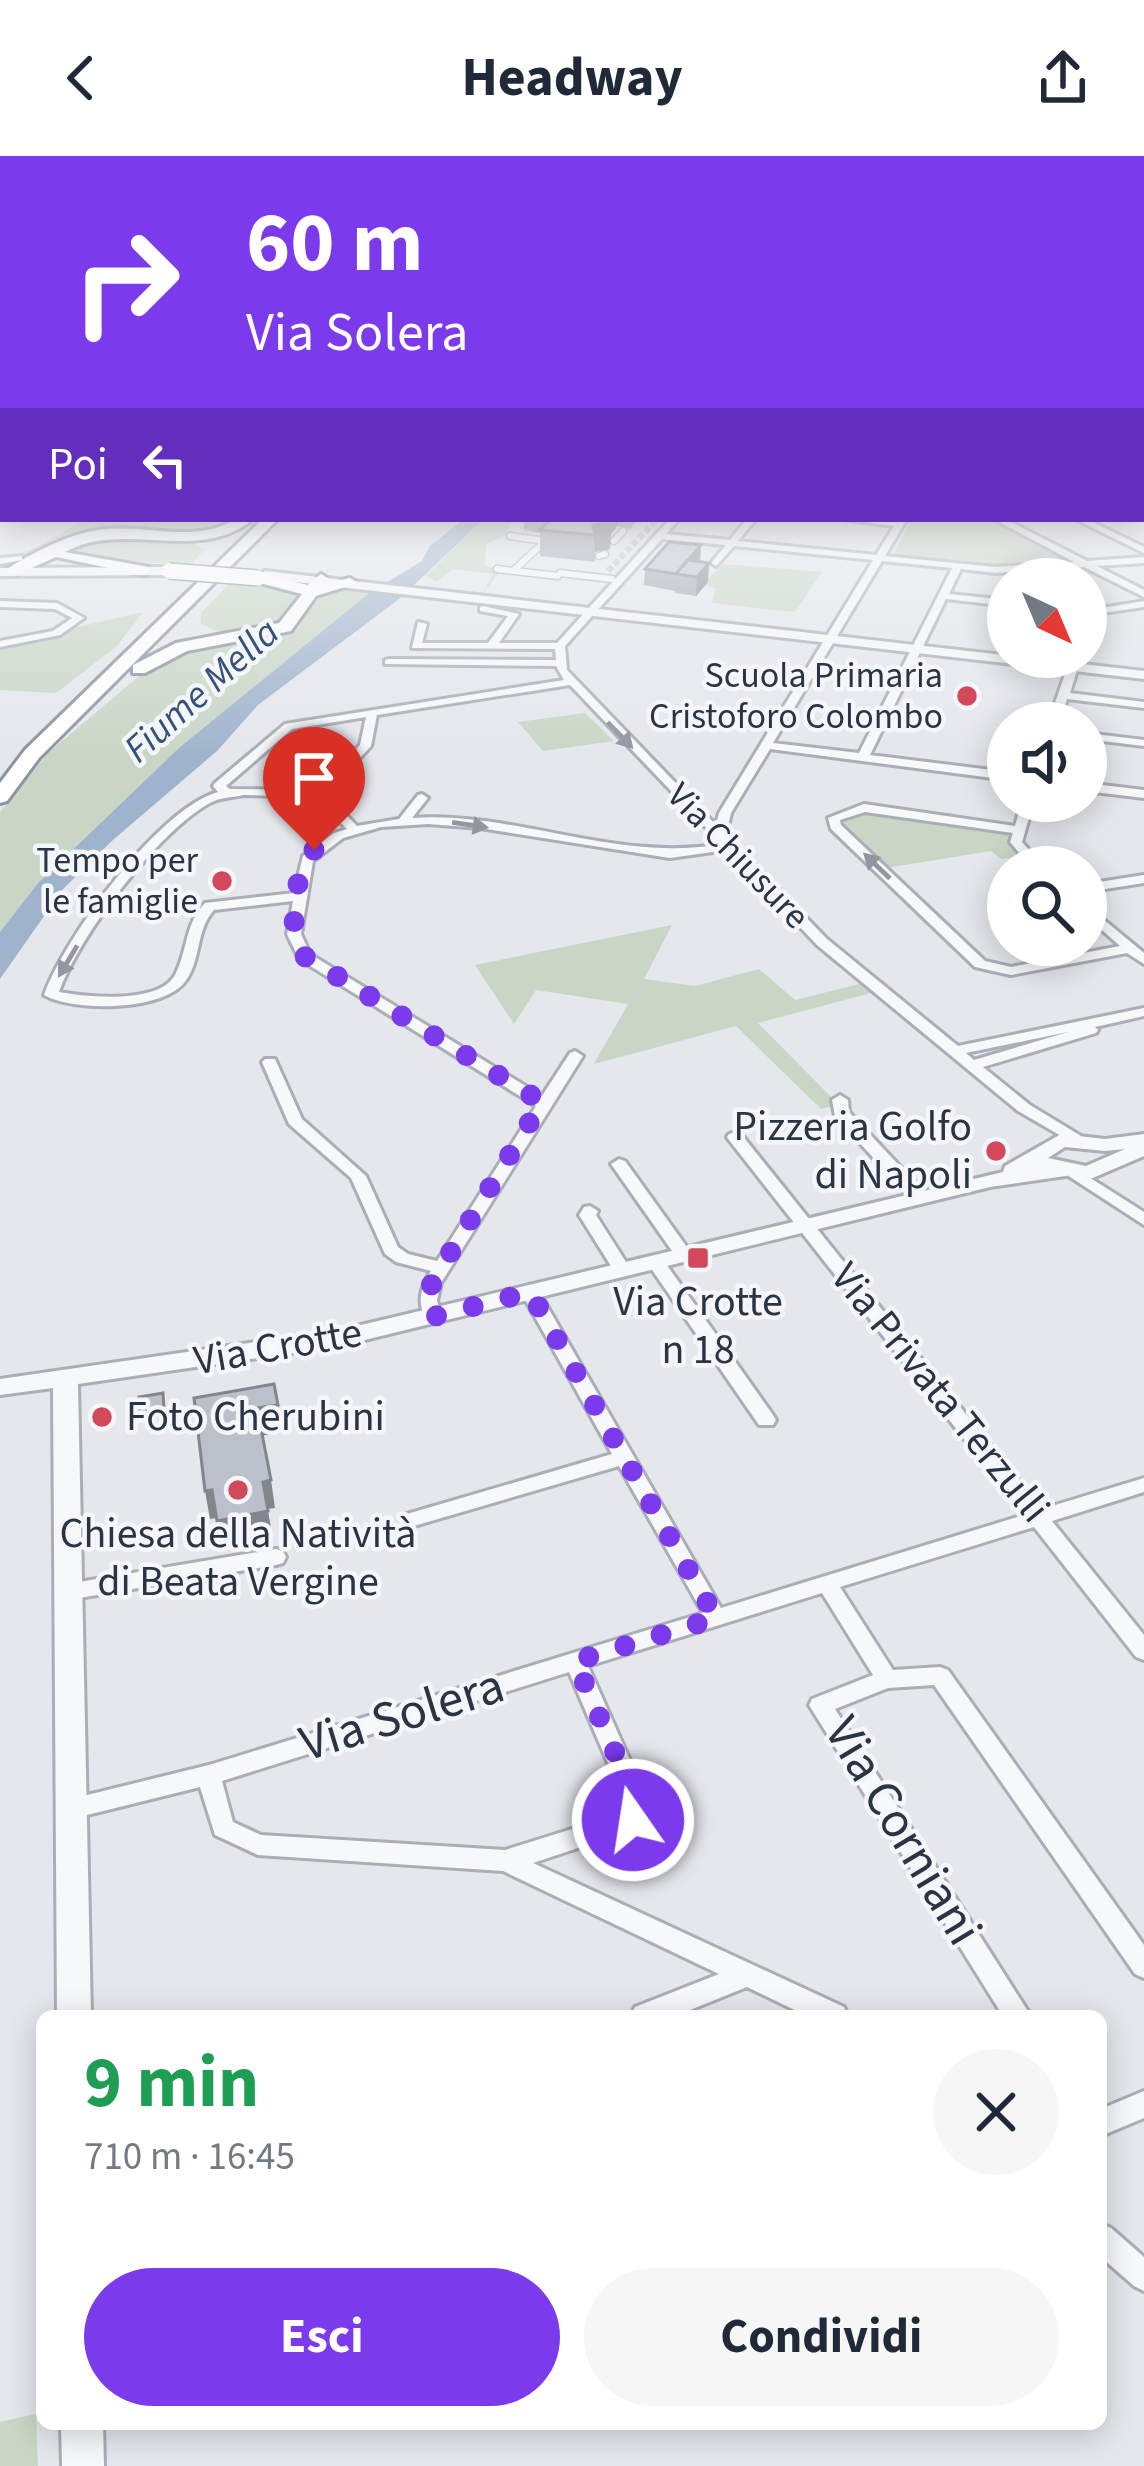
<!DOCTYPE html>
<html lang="it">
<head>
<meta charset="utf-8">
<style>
  :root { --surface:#fff; --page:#f6f6f7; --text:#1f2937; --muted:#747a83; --accent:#7c3aed }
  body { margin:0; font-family:"Source Sans 3",sans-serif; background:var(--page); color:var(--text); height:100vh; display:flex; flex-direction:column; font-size:45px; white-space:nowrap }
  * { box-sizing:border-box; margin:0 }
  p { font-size:39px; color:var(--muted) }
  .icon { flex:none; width:66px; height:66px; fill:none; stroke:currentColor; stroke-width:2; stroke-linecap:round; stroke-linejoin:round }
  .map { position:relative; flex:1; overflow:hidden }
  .sheet { position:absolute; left:36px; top:1854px; width:1071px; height:420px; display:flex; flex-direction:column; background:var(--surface); border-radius:18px; box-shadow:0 6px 30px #0003 }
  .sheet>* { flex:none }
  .banner { position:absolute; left:0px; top:0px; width:1146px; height:366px; box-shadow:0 6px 30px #0003; background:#7c3aed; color:#fff; overflow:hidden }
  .needle { width:78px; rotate:136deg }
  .controls { position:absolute; left:987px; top:402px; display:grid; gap:24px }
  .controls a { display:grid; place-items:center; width:120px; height:120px; border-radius:50%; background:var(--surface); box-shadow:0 6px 30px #0003; font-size:60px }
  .pin { position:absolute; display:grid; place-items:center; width:102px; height:102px; color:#fff; margin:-123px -51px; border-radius:50% 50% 50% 0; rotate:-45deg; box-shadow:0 0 12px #0007 }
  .pin .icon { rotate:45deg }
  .me { position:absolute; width:132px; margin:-66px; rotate:347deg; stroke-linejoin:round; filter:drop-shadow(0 0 9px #0008) }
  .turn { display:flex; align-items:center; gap:42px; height:252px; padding:0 48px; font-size:54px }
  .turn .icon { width:156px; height:156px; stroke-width:2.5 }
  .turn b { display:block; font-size:84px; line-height:102px }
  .then { display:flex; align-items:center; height:114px; padding:0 48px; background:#0003; gap:24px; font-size:45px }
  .round { display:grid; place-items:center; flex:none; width:126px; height:126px; border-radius:63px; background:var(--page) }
  .headline { display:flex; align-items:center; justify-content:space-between; height:204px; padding:0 48px }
  h1 { font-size:72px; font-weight:700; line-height:90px; color:#1e9e55 }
  .primary-button { display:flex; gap:24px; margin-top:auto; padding:24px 48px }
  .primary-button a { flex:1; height:138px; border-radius:72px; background:var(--accent); color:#fff; font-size:48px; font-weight:700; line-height:138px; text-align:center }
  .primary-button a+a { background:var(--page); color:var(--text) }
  header { display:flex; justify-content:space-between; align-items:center; height:156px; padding:0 48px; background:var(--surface); font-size:54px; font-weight:700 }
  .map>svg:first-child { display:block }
</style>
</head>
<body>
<header><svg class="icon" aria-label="back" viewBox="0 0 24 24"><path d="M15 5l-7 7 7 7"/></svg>Headway<svg class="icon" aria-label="share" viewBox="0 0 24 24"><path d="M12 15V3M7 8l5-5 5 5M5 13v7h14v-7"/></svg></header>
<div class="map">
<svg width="1144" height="2310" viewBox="0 0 1144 2310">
  <rect width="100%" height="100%" fill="#e4e7ec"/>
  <path fill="#c9d6c5" d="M82,363H233C202,391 152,370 115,374C75,379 41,408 0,411V405C16,402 71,375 82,363Z
    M484,363H514L504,380L486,388L485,410L501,414L483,437L493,418L453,413L437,426L426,420Z
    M912,363H993L1080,409L996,411L892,401Z
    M93,382L189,385L205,393L191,408L98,405L69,397Z
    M723,408L822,416L795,456L712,447L716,432L701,429Z
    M234,423L266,425L300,440C276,475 242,489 201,468V457Z
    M337,431L372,435L183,588L38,727L0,776V656L48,597L145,515L189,494L282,477L303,464L317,437Z
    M143,456L117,490L56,537L0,534V489Z
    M585,557L614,585L543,595L518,566Z
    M867,655L1012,675L1010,688L1019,701L1001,703L991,695L886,712L840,666Z
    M672,769L644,823L695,830L759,813L795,844L859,828L871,837L758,867L839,949L821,953L736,870L594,908L628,848L536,834L514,868L475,809Z
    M36,2258L38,2310H0V2266Z"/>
  <path fill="#9fb4cc" d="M464,363H484L399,443L258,549L217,595L114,683L63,733L0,823V776L38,727L181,590L368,438L422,405L429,391Z"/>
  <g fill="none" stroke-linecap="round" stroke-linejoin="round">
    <path stroke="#bfc3cb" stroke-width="6" stroke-dasharray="6 3" stroke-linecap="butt" d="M608,415L657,363"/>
    <defs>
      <path id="pedestrian" d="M510,380L545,385
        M614,385L623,375
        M599,400L605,398
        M497,413L558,420
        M513,415L569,363
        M560,417L612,423"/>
      <path id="minor" d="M0,297H3V302H0Z
        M0,315H3V319H0Z
        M1143,331H1144V337H1143Z
        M0,355H3V361H0Z
        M670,363H679L666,378L730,384L747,363H756L738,385L876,399L894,370L842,363H907L885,400L995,411L1074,406L994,363H1005L1087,405L1144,401V407L1097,410L1144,434V441L1084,411L995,417L961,413L949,438L1008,444V450L946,443L870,599L1008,616V624L770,593L731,657L726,679L827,783L958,890L1144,852V860L1095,871L1098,874L1096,877L983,911L1030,949L1081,980L1083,983L1075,988L1018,955L817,789L727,694L670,702L480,672L428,668L381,671L343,682L313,705L301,778L310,798L542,940L570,897L575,895L583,900L441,1127L437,1144L441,1161L438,1165H426C417,1146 420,1132 431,1115L396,1106L385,1098L351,1022L289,968L262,906L265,903H275L302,963L366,1020L398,1091L408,1098L437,1105L536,950L299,803L287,778L293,745L214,754C196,774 201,802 187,823C167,856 73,856 44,839C65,781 158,653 218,636L213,630L215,627L285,568L564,524L556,510L385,508V504L389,503L556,504L555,493L412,492L418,466L427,468L422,487H488L508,460L480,455V451L483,450L519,458L499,487H557ZM662,383L726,389L711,407L716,410L734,390L873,404L719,657L716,669L567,514L565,490ZM882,405L952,412L859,597L773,587ZM570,529L714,680L715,687L721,688C618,707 516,655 412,662L428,642L422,638L418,639L399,663L357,670L326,638L371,590L377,559ZM366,561L360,589L316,634L230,633L226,630L292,573ZM243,639L315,641L347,673L334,677L303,700L294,737L205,747C185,768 188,792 176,817C162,849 87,841 59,836C79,780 156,678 208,648C220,641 231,642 243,639ZM1068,876L974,904L966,897Z
        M1075,363H1086L1144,391V397Z
        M22,400V404L0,408V402Z
        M0,445L57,447L84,462L60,479L0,491V485L53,475L72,462L55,453L0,451Z
        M1144,445V451L1096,458L1091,473L1086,476L1089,454Z
        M1071,501H1081L1070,537L1144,546V552L1067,543L1060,567H1048Z
        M1086,577L1144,584V590L1086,583Z
        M1086,627L1144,634V642L1086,635Z
        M1022,645H1034L1022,686L1044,711H1031L1010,686L1013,677L865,656L840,664L841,669L985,805L1011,811L1120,790L1086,760V749L1144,797V808L1127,797L1011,819L975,811L831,673L828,662L864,648L1015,670Z
        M1144,719V727L1086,736V728Z
        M840,939L848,944L849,956L925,1037L927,1041L925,1045H913L835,960L832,944Z
        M735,976L741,978L1042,1353L1144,1322V1336L1052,1365L1144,1479V1504L1136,1501L1034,1371L840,1431L893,1514L940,1511L948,1514L1144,1789V1822L1135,1818L934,1529L888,1532L835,1553L1031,1860H1003L809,1549L812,1543L873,1519L822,1437L588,1510L649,1647L641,1671L533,1707L844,1851L848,1860H807L747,1831L675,1860H631L635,1851L719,1818L503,1715L258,1699L215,1679L200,1631L71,1663L63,1660L59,1653L63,1646L71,1643L209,1609L703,1457L619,1310L414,1370L407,1368L404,1363L407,1358L612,1298L521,1136L524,1132H536L539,1136L721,1452L1024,1359L729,984L727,981L729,978ZM569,1516L625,1647L623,1657L505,1694L261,1679L233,1666L222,1625Z
        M619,1003L625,1005L689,1094L692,1098L689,1102H677L611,1008Z
        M1073,1011L1144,1056V1069L1067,1019L1065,1016Z
        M590,1050L598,1055L596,1059L631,1114L628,1118H616L579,1059L584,1051Z
        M655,1100L661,1101L773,1259L776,1264L773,1269H759L646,1105Z
        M276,1393L283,1395L286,1401L283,1407L276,1409L67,1444L59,1442L56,1436L59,1430L67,1428Z
        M1144,1935V1962L1101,1980V1953Z
        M1101,2068L1111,2072L1144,2101V2135L1134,2130L1101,2101Z"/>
      <path id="tertiary" d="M0,412L169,411L175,415L169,419L0,420Z
        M265,415L1144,515V523L261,422L259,419Z
        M1061,978L1105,983L1144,978V1000L1088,1024L1072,1019L990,1031L340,1190L78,1228L91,1860H57L53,1232L0,1239V1223L340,1174L1003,1016L1005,1010ZM1065,991L1105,995L1125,993L1086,1010L1048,1002Z
        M61,2268H103L104,2310H62Z"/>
      <path id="trunk" d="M236,363H253C199,409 124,363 65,396L149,411V417L143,419L56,401L18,418L4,415C28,399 68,378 98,374C144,367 193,389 236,363Z
        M263,363H278L39,602L7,645L0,647V627L25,594Z
        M258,417L308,429L321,418L329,423L325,428L350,422L358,427L316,440L291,475L187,495L145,517H133V509L176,487L279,467L302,438L252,425V419Z"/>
    </defs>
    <use href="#pedestrian" stroke="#a9aeb7" stroke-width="9"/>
    <use href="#minor" stroke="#a9aeb7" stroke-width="6"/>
    <use href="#tertiary" stroke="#a9aeb7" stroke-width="6"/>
    <use href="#trunk" stroke="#8b94a3" stroke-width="6"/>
    <use href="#pedestrian" stroke="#f7f8fa" stroke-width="6"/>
    <use href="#minor" fill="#f7f8fa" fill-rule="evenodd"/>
    <use href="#tertiary" fill="#f7f8fa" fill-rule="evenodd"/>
    <use href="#trunk" fill="#fff" fill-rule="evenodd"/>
    <defs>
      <path id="trunk-bridge" d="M169,415L258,422"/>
    </defs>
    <use href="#trunk-bridge" stroke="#8b94a3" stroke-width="18" stroke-linecap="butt"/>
    <use href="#trunk-bridge" stroke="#fff" stroke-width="15"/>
  </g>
  <path fill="#a1a5ae" d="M524,363H639L630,373L617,370L611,378L610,393L595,396V406L540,400V377L524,374Z
    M701,389L700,405L708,426L696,440L675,437V435L644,429L645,413Z
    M163,1237L165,1260L141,1264L139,1257Z"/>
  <path fill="#83868d" d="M607,363H618L617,370L611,378L610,393L595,396L593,369Z
    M701,389L700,405L676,418Z
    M709,407L708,426L696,440L697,421Z
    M278,1249L282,1276L261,1280L257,1252Z
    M271,1324L275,1352L267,1353L263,1326Z
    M212,1334L217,1362L210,1363L205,1335Z
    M268,1355L273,1383L222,1393L217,1365Z"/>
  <path fill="#bbc0ca" stroke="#83868d" stroke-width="3" d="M551,363H610L611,366L593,369L595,379L540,374Z
    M669,386L701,389L676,418L645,413Z
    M687,404L709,407L697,421L676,418Z
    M274,1228L278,1249L257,1252L271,1324L263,1326L268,1355L217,1365L212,1334L205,1335L194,1242Z
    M163,1237L164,1253L139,1257V1241Z"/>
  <defs><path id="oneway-solid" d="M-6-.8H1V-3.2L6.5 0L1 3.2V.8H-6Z" transform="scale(3)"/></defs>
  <g fill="#9196a0">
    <use href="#oneway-solid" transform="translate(620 579) rotate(46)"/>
    <use href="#oneway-solid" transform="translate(470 669) rotate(8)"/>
    <use href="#oneway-solid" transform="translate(877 710) rotate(-136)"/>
    <use href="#oneway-solid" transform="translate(68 805) rotate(121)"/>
  </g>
  <linearGradient id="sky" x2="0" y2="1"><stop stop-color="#8bb4dd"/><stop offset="0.46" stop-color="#f3f4f6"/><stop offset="1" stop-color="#f3f4f6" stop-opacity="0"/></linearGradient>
  <rect width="1144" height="601" fill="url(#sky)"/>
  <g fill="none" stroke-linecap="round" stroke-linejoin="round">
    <path stroke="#7c3aed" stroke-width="21" stroke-dasharray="0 37.8" d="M314,694C294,717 286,774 304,800L542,946L432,1127L428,1144L432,1161L530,1136L716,1462L575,1505L637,1647L633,1664"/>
  </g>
  <g fill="#d1495b" stroke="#f4f6f9" stroke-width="4.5">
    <circle cx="967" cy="540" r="12"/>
    <circle cx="222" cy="725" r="12"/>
    <circle cx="996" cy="995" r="12"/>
    <rect x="686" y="1090" width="24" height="24" rx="6"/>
    <circle cx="102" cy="1261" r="12"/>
    <circle cx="238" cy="1334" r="12"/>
  </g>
  <g text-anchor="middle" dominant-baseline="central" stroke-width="9" stroke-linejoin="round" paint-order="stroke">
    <g font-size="36" fill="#2b3445" stroke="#f4f6f9" text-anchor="end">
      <text x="943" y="519">Scuola Primaria<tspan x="943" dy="41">Cristoforo Colombo</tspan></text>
      <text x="198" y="704">Tempo per<tspan x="198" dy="41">le famiglie</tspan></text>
    </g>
    <g font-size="36" fill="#2b3445" stroke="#f4f6f9">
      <text transform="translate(738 700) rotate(46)">Via Chiusure</text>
    </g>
    <g font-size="39" font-style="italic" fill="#34527a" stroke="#f4f6f9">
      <text transform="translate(202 535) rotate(-42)">Fiume Mella</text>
    </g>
    <g font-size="42" fill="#2b3445" stroke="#f4f6f9">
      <text x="972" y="971" text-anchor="end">Pizzeria Golfo<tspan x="972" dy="48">di Napoli</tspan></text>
      <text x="698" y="1146">Via Crotte<tspan x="698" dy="48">n 18</tspan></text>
      <text x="126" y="1261" text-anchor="start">Foto Cherubini</text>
      <text x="238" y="1378">Chiesa della Natività<tspan x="238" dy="48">di Beata Vergine</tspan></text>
    </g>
    <g font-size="42" fill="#2b3445" stroke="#f4f6f9">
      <text transform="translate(278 1191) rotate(-10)">Via Crotte</text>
      <text transform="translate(940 1237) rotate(51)">Via Privata Terzulli</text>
    </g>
    <g font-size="51" fill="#2b3445" stroke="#f4f6f9">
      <text transform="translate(402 1559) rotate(-17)">Via Solera</text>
      <text transform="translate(903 1675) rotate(59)">Via Corniani</text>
    </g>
  </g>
</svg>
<div class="controls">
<a><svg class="needle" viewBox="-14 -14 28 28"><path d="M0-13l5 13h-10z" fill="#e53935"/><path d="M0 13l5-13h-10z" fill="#747a83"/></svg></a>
<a><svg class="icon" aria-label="sound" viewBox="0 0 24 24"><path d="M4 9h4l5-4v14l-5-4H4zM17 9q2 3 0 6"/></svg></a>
<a><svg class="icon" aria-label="search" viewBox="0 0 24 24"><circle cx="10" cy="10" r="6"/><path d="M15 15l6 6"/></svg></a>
</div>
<div class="pin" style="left:314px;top:694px;background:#d93025"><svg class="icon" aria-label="arrive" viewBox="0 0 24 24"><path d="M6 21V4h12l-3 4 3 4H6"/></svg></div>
<svg class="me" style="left:633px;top:1664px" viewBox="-20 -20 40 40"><circle r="17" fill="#7c3aed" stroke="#fff" stroke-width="3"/><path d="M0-11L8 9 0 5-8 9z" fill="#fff"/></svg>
<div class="banner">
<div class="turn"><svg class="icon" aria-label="right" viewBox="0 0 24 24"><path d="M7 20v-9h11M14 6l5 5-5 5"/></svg><div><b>60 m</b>Via Solera</div></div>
<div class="then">Poi<svg class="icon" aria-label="left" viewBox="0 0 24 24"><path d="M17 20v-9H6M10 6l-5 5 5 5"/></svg></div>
</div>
<section class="sheet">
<div class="headline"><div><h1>9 min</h1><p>710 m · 16:45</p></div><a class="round"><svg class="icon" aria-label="close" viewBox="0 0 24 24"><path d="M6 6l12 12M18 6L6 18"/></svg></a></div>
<div class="primary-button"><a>Esci</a><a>Condividi</a></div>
</section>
</div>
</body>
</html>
